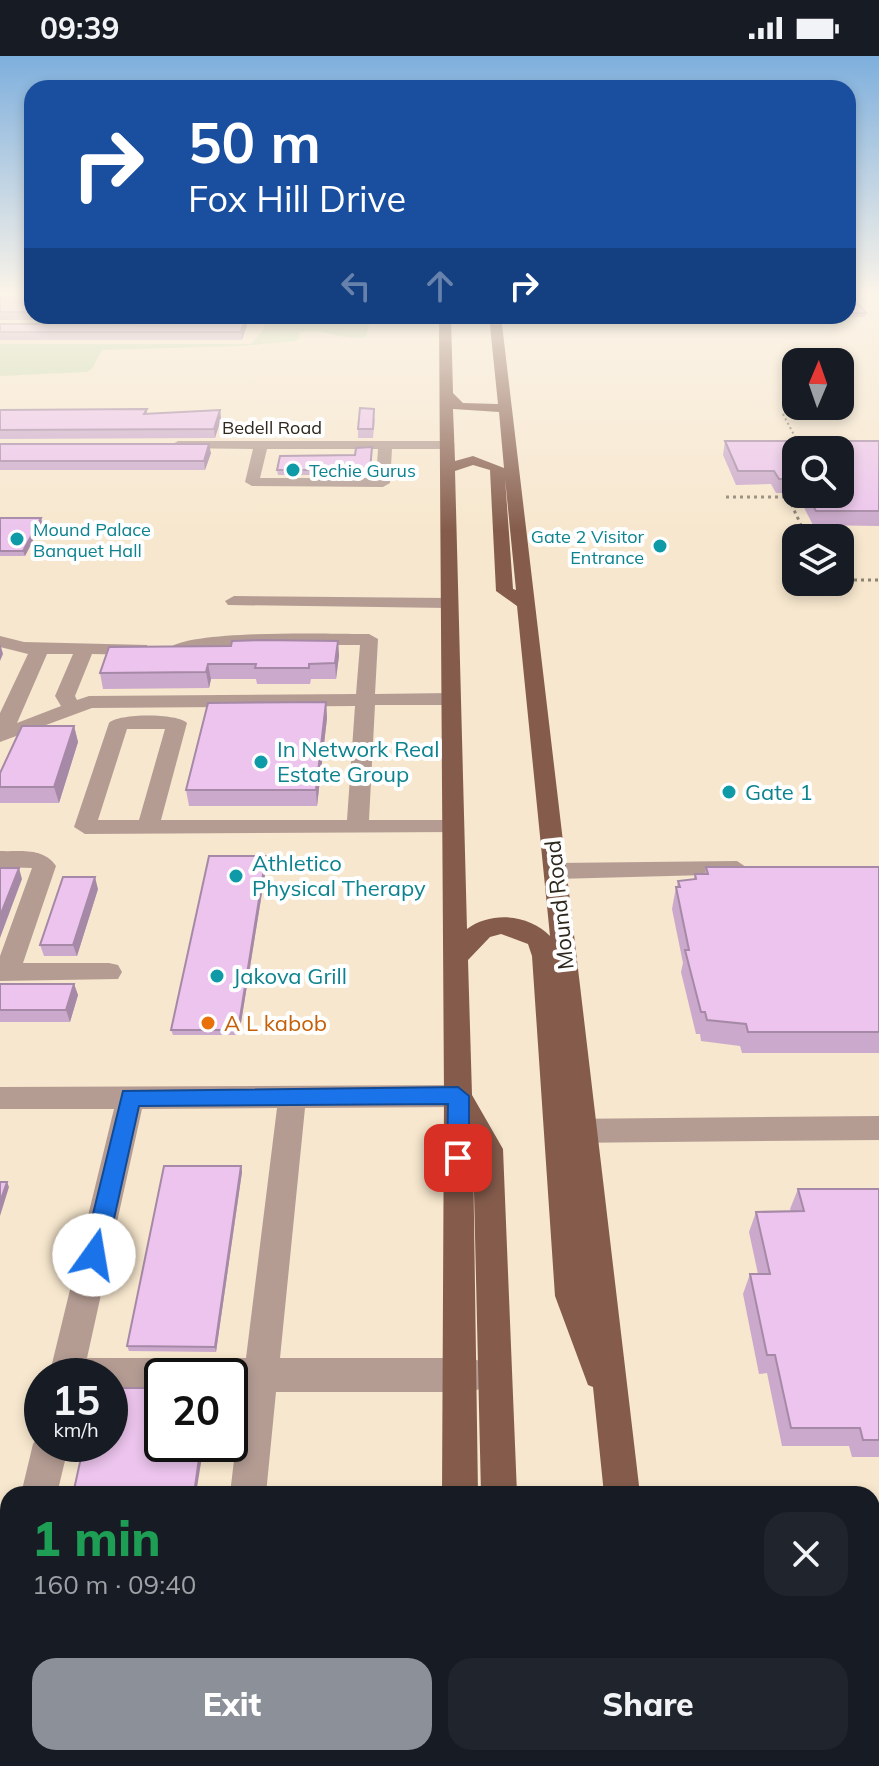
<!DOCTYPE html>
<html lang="en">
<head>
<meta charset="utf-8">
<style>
  :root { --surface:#171b24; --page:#20242c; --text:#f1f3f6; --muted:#9ea1a6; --accent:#8c9099 }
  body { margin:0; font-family:Mulish,sans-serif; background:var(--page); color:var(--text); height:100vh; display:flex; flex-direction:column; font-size:30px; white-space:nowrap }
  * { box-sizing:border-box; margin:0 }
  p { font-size:26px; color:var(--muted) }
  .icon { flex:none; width:44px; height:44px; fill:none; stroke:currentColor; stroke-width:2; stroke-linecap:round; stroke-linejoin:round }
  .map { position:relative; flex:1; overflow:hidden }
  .drawer { position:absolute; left:0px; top:1430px; width:880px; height:280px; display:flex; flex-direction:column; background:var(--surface); border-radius:24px 24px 0 0; box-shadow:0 4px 12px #0003 }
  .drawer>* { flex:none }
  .banner { position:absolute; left:24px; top:24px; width:832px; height:244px; border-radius:24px; box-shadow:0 4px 12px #0003; background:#1a4fa0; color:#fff; overflow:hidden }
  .needle { width:52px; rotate:2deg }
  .tools { position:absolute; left:782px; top:292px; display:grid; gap:16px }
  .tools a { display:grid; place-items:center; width:72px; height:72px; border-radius:16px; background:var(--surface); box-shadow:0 4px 12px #0003; font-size:40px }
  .speed { position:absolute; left:24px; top:1302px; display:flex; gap:16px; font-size:40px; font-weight:700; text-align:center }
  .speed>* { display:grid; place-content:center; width:104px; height:104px; border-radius:50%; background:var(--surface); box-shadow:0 4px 12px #0003; line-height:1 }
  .speed small { font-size:20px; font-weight:400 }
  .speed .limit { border:4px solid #111; border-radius:12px; background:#fff; color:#111 }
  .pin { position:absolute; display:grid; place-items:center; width:68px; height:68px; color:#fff; margin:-34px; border-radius:16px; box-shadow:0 4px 12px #0006 }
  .me { position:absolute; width:88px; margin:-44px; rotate:13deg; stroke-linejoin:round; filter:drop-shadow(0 0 6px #0008) }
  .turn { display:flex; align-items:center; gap:28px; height:168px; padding:0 32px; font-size:36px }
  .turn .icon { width:104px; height:104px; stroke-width:2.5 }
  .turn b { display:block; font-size:56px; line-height:68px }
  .lanes { display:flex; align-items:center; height:76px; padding:0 32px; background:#0003; justify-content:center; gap:40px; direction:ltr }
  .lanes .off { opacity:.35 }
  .round { display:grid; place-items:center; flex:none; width:84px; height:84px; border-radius:24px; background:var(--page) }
  .headline { display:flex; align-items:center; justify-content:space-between; height:136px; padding:0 32px }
  h1 { font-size:48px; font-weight:800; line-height:60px; color:#1e9e55 }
  .cta { display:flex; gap:16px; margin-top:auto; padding:16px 32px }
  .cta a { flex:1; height:92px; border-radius:24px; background:var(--accent); color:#fff; font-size:32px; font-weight:800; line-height:92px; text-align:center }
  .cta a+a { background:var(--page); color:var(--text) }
  .status { display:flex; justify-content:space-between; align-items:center; height:56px; padding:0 40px; background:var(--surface); direction:ltr }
  .status svg { height:22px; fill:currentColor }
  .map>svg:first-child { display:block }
</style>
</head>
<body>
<div class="status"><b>09:39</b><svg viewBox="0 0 49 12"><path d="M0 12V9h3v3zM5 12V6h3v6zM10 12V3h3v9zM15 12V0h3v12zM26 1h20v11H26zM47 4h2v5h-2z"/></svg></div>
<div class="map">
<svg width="879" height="1710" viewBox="0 0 879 1710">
  <rect width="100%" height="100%" fill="#f7e7ce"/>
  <path fill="#c9dcb1" d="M266,260H381L370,265L366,281C343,286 322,270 299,277L300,282L296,285L239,290L102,294L92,313L87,316L0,320V288H251L263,274Z"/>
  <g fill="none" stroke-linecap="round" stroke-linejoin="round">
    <path stroke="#8e8372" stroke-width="2" stroke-dasharray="2 3" stroke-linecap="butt" d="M783,358L802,394"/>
    <path stroke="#8e8372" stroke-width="3" stroke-dasharray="3 4" stroke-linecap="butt" d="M726,441H788L807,482
      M803,474H846L843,469
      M840,524H879"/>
    <path fill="#b49c93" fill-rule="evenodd" d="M178,385H448L455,389L448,393H392L390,427L383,431L252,430L245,426L253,393L173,392L171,389ZM267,393H378L376,422H260Z
      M234,540L448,542L457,547L448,552L228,549L225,545Z
      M369,578L378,583L375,638L450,637L460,643L450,649H375L369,764H452L460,766L463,771L460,776L85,778L74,771L109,667C118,657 178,657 187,667L161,764H347L355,650L92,652L0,686V657L28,598L0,591V580L24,586L147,589L149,593L140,599L92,598L75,640L77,644L89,640L356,638L360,589H239L177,599L168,593C187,573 335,578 369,578ZM47,598H73L55,640L61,650L17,667ZM127,673H165L139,764H98Z
      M0,795C20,796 43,791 56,810L23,907H109L118,909L122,916L118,923L0,925V900L32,812L0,811Z
      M737,805L749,813L745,818L556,823L544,815L556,807Z
      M458,1029L468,1032L472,1040L468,1048L458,1051L305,1052L280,1302H472L484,1307L489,1319L484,1331L472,1336H276L266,1438H230L242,1336H230V1320H162V1336H110V1320H49L114,1053H0V1031ZM277,1052L246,1302H87L142,1053Z
      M879,1060V1084L564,1087L554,1083L550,1075L554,1067L564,1063Z
      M42,1374V1388H69L57,1438H21L33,1388Z
      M8,1551V1623L0,1626V1555Z
      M198,1702H240L239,1710H197Z"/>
    <path fill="#855c4c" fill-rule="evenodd" d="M439,260H451L453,337L463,347L498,348L489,260H501L640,1438H604L593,1331L588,1329L555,1240L532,900L528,888L501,878L490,881L468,904L472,1039L503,1093L517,1438H481L473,1093L478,1438H442L444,1040ZM453,353L499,356L504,412L473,400L455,405ZM473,409L490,414L496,535L517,550L550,880C529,858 491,855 467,873L455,415ZM505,422L516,534L513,533Z
      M443,1702H485V1710H443Z
      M631,1702H673L674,1710H632Z"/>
  </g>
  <path fill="#cba9cc" d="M0,236H32V260H187L170,264H0Z
    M848,236L866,257L865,261H702V260H848Z
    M250,260L242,284H0V268L174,267Z
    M147,353V358L220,354L221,363L215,382L0,383V354Z
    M375,362L373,382H358V373Z
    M725,385H879V470L813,469L797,438H840L796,394V437H776L771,428L736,429L723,399Z
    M0,388L211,397L205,414H0Z
    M372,396L370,419H278L277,414Z
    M0,462H41L42,467L25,500H0Z
    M338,585L339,600L336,623H311L310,628H257L256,623H211L209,632L103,633L100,617L231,590Z
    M326,646L327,662L317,750H189L186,734Z
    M74,670L78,686L59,747H0V717Z
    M267,806L239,979H173L171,974Z
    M706,811H879V997H742L740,990L701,985L700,978H696L681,916L683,907L672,853L676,831H677L678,825L694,823L695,818H705Z
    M98,833L77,900H44L40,889Z
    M0,928H74L78,939L70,966H0Z
    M241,1110L242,1116L216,1296L129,1295L127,1290Z
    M798,1133H879V1401H852L849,1390H782L767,1317L759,1318L743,1238L750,1218H758L749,1176L756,1156L791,1155L790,1153Z
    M872,1478L879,1495V1637H872Z"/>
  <path fill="#a589a6" d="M169,260H187L170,264Z
    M246,260H250L242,284L241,276Z
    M220,354L221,363L215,382L214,373Z
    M209,388L211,397L205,414L204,405Z
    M41,462L42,467L25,500L23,495Z
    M338,585L339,600L336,623L335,607Z
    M0,587L3,598L0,605Z
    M208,608L211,623L209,632L206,616Z
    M326,646L327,662L317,750L316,734Z
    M74,670L78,686L59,747L54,731Z
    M266,800L267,806L239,979L238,974Z
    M19,812L22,823L0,882V860Z
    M95,821L98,833L77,900L73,889Z
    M74,928L78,939L70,966L66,954Z
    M241,1110L242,1116L216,1296L215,1291Z
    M7,1126L9,1131L0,1160V1146Z
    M201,1388H204L196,1438H194Z"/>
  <path fill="#ecc4ed" stroke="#a589a6" stroke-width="2" d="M0,236H32V256H0Z
    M848,236L866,257H848Z
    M203,260H246L241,276H0V268L174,267L199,262Z
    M360,352L374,353L373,373H358Z
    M147,353L144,358L220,354L214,373L0,374V354Z
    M725,385H879V455H816L807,438H840V394H796V423H779L774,415H738Z
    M0,388H209L204,405H0Z
    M372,391L370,414H277L280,400L355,399L356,392Z
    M0,462H41L23,495H0Z
    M260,584L338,585L335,607L309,608V612H255L256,608H208L206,616L100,617L109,591L231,590L232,585Z
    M326,646L316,734H186L208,647Z
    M22,670H74L54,731H0V717Z
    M209,800H266L238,974H171Z
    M706,811H879V976H748L746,968L707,964L705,956H701L685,894H689L676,831H680L678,825L696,823L695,818H708Z
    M0,812H19L0,860Z
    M63,821H95L73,889H40Z
    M0,928H74L66,954H0Z
    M164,1110H241L215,1291L127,1290Z
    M0,1126H7L0,1146Z
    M798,1133H879V1384H863L860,1372H791L775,1299H767L750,1218H770L756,1156L804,1155Z
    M110,1332H162V1388H201L194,1438H73L84,1388H110Z
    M872,1478H874L879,1495V1626H872Z
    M47,1702H157L156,1710H45Z"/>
  <linearGradient id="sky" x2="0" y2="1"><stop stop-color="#7eafdd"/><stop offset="0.5" stop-color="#fbf4e9"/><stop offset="1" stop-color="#fbf4e9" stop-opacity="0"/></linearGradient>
  <rect width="879" height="475" fill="url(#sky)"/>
  <path fill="#1a73e8" stroke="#114b97" stroke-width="2" d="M458,1031L469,1040V1102L466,1108H451L447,1102L448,1048L139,1050L106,1199L103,1206L94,1210L86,1206L83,1199L123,1035Z"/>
  <g fill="#0f9aa8" stroke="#fff" stroke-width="3">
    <circle cx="293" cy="414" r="8"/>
    <circle cx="17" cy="483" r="8"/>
    <circle cx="660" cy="490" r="8"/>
    <circle cx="261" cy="706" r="8"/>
    <circle cx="729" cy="736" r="8"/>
    <circle cx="236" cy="820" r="8"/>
    <circle cx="217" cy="920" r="8"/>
  </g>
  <circle fill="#e8710a" stroke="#fff" stroke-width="3" cx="208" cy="967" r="8"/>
  <g text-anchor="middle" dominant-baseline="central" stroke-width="8" stroke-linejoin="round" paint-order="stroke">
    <g font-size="18" fill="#2d271d" stroke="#fff">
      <text x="272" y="371">Bedell Road</text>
    </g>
    <g font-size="18" fill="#0d838f" stroke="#fff" text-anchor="start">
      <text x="309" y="414">Techie Gurus</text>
      <text x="33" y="473">Mound Palace<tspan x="33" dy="21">Banquet Hall</tspan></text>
      <text x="644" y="480" text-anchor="end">Gate 2 Visitor<tspan x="644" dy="21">Entrance</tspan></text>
    </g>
    <g font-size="22" fill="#0d838f" stroke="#fff" text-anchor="start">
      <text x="277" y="693">In Network Real<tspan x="277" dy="25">Estate Group</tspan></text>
      <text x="745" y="736">Gate 1</text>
      <text x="252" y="807">Athletico<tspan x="252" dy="25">Physical Therapy</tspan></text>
      <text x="233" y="920">Jakova Grill</text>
    </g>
    <g font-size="22" fill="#2d271d" stroke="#fff">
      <text transform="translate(559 849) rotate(-96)">Mound Road</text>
    </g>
    <g font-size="22" fill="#c56008" stroke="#fff" text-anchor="start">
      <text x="224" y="967">A L kabob</text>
    </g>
  </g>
</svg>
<div class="tools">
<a><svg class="needle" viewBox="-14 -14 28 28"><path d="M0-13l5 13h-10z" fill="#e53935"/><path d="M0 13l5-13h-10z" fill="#9ea1a6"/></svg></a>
<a><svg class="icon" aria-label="search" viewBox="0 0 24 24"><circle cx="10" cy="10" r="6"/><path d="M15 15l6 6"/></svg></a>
<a><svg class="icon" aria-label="layers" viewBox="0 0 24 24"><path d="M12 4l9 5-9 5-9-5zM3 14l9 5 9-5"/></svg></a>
</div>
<div class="speed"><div>15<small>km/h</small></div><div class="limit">20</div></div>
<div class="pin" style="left:458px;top:1102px;background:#d93025"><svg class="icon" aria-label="arrive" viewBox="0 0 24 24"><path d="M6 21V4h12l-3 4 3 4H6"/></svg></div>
<svg class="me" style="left:94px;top:1199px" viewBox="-20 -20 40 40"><circle r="19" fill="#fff"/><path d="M0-13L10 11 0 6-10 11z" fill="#1a73e8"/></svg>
<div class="banner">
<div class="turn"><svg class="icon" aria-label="right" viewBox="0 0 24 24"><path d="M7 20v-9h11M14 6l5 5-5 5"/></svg><div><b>50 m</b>Fox Hill Drive</div></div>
<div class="lanes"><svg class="icon off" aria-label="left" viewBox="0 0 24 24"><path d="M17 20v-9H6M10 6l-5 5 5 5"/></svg><svg class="icon off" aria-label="ahead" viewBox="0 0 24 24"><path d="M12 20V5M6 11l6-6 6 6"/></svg><svg class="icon" aria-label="right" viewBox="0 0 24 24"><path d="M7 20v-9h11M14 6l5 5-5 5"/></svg></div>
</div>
<section class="drawer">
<div class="headline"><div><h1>1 min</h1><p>160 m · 09:40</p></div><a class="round"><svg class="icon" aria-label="close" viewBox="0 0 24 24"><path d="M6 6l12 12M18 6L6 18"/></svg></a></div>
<div class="cta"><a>Exit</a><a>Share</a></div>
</section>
</div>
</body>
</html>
